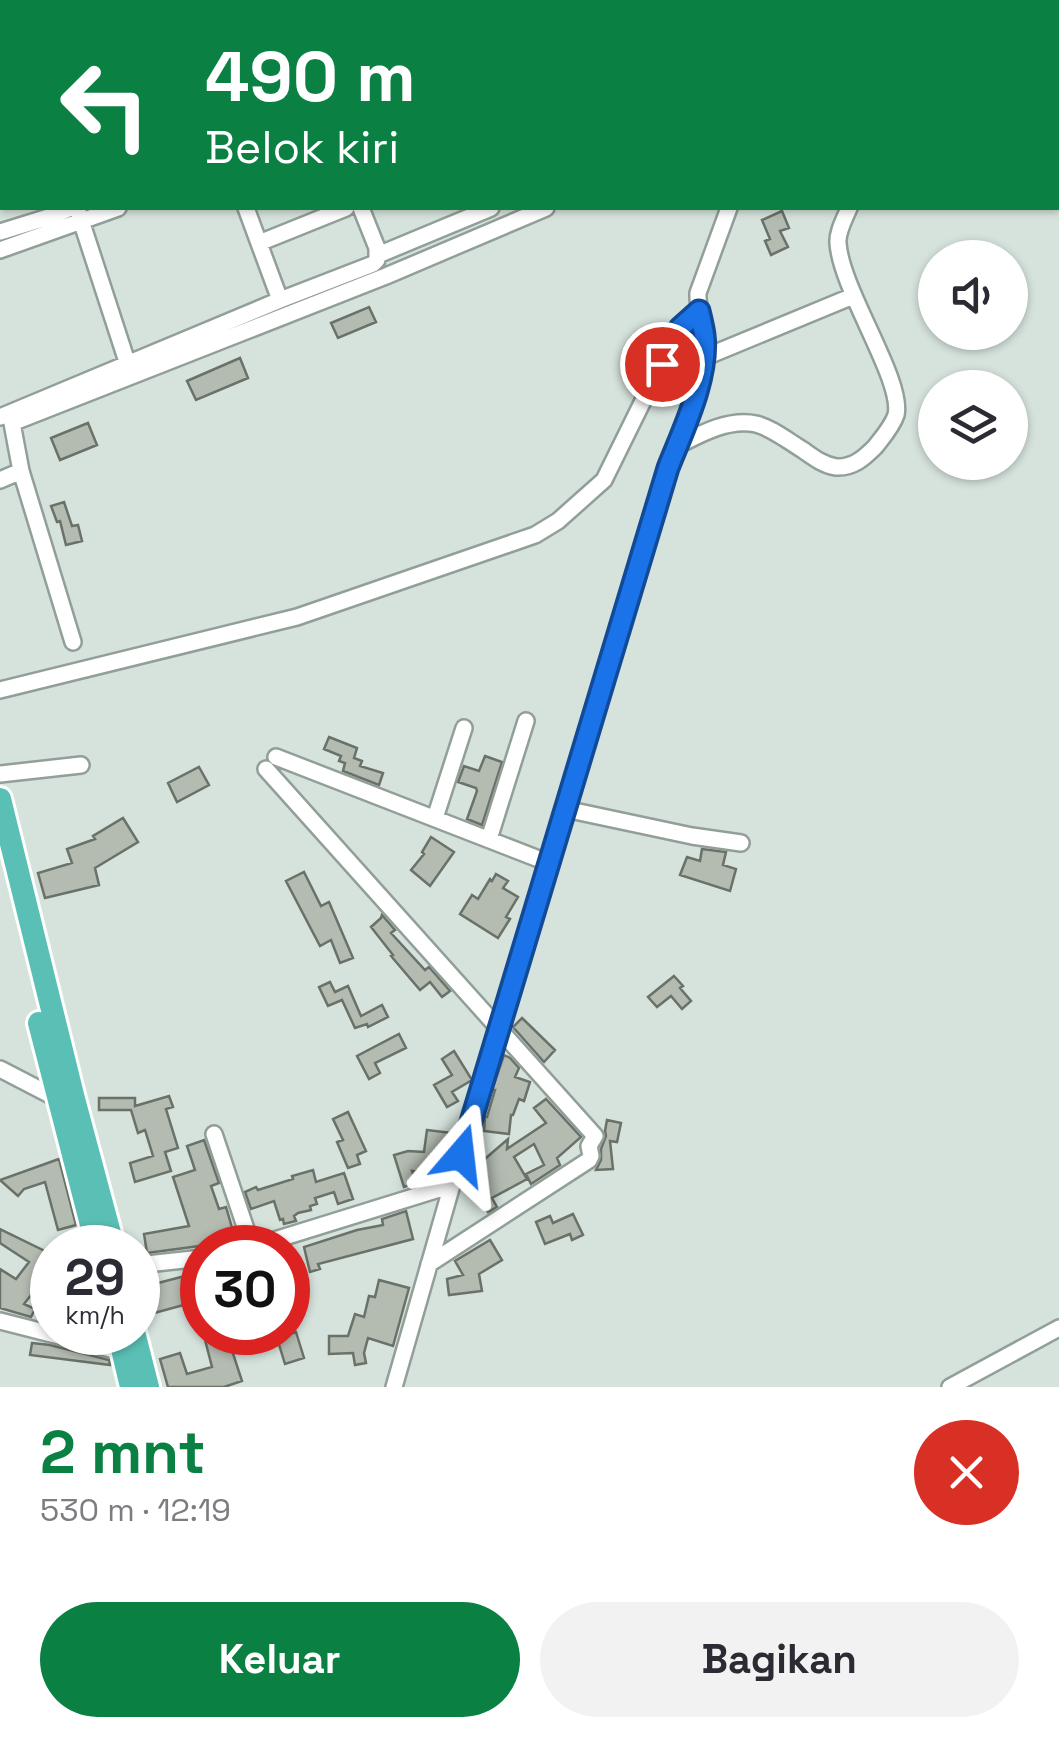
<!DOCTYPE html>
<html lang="id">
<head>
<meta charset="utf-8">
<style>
  :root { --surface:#fff; --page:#f2f2f3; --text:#2b2b33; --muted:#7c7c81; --accent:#0b8043 }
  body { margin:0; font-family:"Space Grotesk",sans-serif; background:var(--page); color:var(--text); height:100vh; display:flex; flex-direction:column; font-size:38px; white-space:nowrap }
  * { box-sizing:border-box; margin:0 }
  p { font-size:32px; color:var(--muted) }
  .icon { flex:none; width:55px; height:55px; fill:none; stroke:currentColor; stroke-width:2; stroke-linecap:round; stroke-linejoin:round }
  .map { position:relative; height:1387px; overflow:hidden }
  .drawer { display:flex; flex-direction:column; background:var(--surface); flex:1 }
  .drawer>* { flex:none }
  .top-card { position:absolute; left:0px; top:0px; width:1060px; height:210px; box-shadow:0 2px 8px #0004; background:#0b8043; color:#fff; overflow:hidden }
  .fabs { position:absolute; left:918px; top:240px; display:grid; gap:20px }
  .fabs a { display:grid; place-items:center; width:110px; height:110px; border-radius:50%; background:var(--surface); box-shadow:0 2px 8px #0004; font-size:50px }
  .speed { position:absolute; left:30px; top:1225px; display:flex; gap:20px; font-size:50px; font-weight:700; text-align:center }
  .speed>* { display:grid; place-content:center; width:130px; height:130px; border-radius:50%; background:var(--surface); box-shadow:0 2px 8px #0004; line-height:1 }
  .speed small { font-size:25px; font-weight:400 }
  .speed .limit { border:15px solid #d22; background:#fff; color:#111 }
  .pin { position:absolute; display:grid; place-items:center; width:85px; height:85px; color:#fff; margin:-42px; border:5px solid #fff; border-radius:50%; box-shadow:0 2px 10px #0007 }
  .me { position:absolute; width:110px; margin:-55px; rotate:17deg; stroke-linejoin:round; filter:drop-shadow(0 0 8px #0008) }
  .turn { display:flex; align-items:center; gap:35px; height:210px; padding:0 40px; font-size:45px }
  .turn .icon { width:130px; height:130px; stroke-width:2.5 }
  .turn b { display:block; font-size:70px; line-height:85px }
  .round { display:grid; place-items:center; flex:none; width:105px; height:105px; border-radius:52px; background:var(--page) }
  .headline { display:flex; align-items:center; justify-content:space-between; height:170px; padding:0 40px }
  h1 { font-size:60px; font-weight:700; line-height:75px; color:var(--accent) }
  .action { display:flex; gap:20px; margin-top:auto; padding:20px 40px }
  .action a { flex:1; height:115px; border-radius:60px; background:var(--accent); color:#fff; font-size:40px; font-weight:700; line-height:115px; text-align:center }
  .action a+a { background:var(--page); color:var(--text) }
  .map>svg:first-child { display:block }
</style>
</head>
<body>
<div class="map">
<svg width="1059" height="1387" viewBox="0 0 1059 1387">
  <rect width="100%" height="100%" fill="#d6e3dc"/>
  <path fill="#c4d9ce" d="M0,0H568L562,2H2V170L0,171Z"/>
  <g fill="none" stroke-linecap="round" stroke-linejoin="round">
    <path stroke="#a4aea8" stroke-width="32" d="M72,0L73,2
      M229,2L235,0"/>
  </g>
  <path fill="#b4bcb2" stroke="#6a7168" stroke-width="2.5" d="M782,211L789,228L780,231L788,247L771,255L765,241L770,239L762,220Z
    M369,307L376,322L338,338L331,323Z
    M240,358L248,378L196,400L187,381Z
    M88,423L97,445L60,460L51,438Z
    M64,502L72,526L78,525L82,541L66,545L60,521L57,522L51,506Z
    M329,737L357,748L354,758L362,761L360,766L383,773L379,785L343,771L345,763L339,761L341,756L324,749Z
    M485,756L502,762L482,825L467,819L477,791L476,788L458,782L464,766L479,771Z
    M199,767L209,785L177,802L168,783Z
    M123,818L138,842L95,868L99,885L45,898L38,873L72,863L67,849L95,839L93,836Z
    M431,837L454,852L430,886L411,870L424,854L422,852Z
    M702,849L726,852L723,865L736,869L730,891L680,875L687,857L700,861Z
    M304,872L321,906L329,902L353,958L340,963L331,940L320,946L286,881Z
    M496,874L508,881L503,888L518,897L506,917L510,919L498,938L460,914L472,895L478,899L490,879L492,881Z
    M382,915L395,930L391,933L425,970L429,967L450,991L442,997L430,982L420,990L391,956L393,955L371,927L381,918Z
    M674,976L683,986L680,988L691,1001L682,1009L671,996L657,1007L648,997Z
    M330,982L335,992L348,986L361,1016L382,1005L388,1017L368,1027L367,1024L355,1028L342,1000L328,1006L319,987Z
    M522,1018L555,1050L544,1062L513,1027Z
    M399,1034L406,1048L375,1063L380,1073L369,1079L357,1056Z
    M454,1051L472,1080L452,1092L458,1101L447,1107L434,1085L452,1075L442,1059Z
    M504,1055L510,1058L519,1068L515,1077L530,1082L524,1101L519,1099L513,1115H511L509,1134L484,1131L485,1117H487L495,1090H492Z
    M169,1096L173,1107L166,1109L178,1148L165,1152L171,1171L135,1182L130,1163L153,1156L145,1130L138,1133L131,1110H99V1098H135V1106Z
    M546,1099L581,1137L557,1158L560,1165L531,1184L526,1174L544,1165L534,1144L514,1157L527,1179L492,1198L497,1207L488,1212L466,1182L483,1169L479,1164L508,1139L507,1149L546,1123L534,1108Z
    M348,1112L366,1151L357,1155L360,1164L348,1168L337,1142L343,1140L333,1119Z
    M607,1120L621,1123L617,1142L610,1141L613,1169L596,1170L601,1160V1149L606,1136L605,1131Z
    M427,1130L452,1133L444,1174L412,1171L416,1183L404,1187L394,1155L408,1151L424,1152Z
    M204,1140L219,1183L211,1186L219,1209L226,1207L235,1238L214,1244L147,1253L144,1234L189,1226L173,1177L195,1170L187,1146Z
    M59,1159L76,1225L58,1230L45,1182L24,1189L18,1196L0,1180Z
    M313,1170L316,1182L344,1173L353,1199L338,1204L334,1192L315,1198L317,1204L310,1206L311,1210L298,1213L294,1216L296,1221L284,1224L283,1219L280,1220L274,1201L251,1209L245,1192L256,1187L258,1190L293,1179L292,1176Z
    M406,1211L413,1239L318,1264L320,1269L310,1272L304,1247L357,1230L383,1225L382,1219Z
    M573,1214L583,1235L572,1240L570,1234L545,1244L536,1222L550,1216L553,1223Z
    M0,1229L51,1254L38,1277L42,1281L24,1304L35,1309L31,1317L0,1308V1269L16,1279L29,1262L0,1243Z
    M490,1240L502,1260L479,1274L482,1291L449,1295L447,1279L463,1275L455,1261Z
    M200,1272L202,1300L147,1315L139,1288Z
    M379,1280L409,1288L393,1346L368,1338L364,1353L366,1363L355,1365L353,1353L329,1354V1336H348L355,1314L364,1317L369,1296L375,1297Z
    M203,1332H226L242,1381L224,1387H168L160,1359L180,1353L187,1374L212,1367Z
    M296,1332L304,1358L285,1364L277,1338Z
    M32,1343L50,1345L109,1360L110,1365L30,1355Z"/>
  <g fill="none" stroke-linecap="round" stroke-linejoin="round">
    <defs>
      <path id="minor" d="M815,2L816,0
        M902,2L903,0
        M0,108L2,107
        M1058,156L1059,158
        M77,208L130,371
        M0,232L55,215L71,208
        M259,243L346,208
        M0,250L118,208
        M378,255L491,208
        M280,300L373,264L377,260V248L361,208
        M703,358L853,296
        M0,417L280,300L246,208
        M677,446C700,434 729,418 756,424C772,428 788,441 803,450C813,457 823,465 836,467C853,468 864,458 875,447C882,438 892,427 896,415C904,381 841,290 838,243C837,232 845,218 849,208
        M0,480L21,471
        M73,642L21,471L12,423L386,276L546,208
        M0,690L297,617L535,535L558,521L604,480L676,334L699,311
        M276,757L549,863
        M266,769L595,1136L589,1146L591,1156L589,1160L429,1264
        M0,774L81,765
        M565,809L692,836L741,843
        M435,818L464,728
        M489,839L526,721
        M0,1069L58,1099
        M214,1134L252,1247
        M249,1248L452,1185
        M138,1265L202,1258
        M0,1321L122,1352
        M394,1387L452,1185L668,468C684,428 706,383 705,339C704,324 697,309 698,293L729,208
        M950,1387L1059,1328"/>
      <path id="highway" d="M0,799L74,1099L114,1248
        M39,1023L97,1248
        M118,1332L131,1387
        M134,1332L148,1387"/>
    </defs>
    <use href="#minor" stroke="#929f98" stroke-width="20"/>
    <use href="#highway" stroke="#fff" stroke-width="28"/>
    <use href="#minor" stroke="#fff" stroke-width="15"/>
    <use href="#highway" stroke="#5ac0b6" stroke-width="22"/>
  </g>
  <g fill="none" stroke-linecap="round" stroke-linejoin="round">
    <defs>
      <path id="route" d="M461,1155L668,468C683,430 709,377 704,335C703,327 701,319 699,311L680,328L662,364"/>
    </defs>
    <use href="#route" stroke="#114b97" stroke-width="25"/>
    <use href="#route" stroke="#1a73e8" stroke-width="18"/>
  </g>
</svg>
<div class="fabs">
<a><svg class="icon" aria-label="sound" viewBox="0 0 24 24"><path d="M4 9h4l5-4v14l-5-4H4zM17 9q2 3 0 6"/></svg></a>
<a><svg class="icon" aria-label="layers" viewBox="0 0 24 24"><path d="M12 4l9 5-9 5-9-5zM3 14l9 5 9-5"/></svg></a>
</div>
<div class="speed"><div>29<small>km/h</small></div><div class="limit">30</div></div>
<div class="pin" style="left:662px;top:364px;background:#d93025"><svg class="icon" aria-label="arrive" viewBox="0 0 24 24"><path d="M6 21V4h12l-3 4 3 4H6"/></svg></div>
<svg class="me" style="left:461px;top:1155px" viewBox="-20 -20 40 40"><path d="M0-17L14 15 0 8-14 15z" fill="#1a73e8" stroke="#fff" stroke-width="4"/></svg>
<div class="top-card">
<div class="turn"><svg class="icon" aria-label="left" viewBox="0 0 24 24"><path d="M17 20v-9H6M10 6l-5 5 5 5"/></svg><div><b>490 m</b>Belok kiri</div></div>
</div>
</div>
<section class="drawer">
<div class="headline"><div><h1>2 mnt</h1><p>530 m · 12:19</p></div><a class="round" style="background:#d93025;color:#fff"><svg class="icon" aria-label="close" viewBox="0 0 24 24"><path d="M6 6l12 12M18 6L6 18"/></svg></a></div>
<div class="action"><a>Keluar</a><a>Bagikan</a></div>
</section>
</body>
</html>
